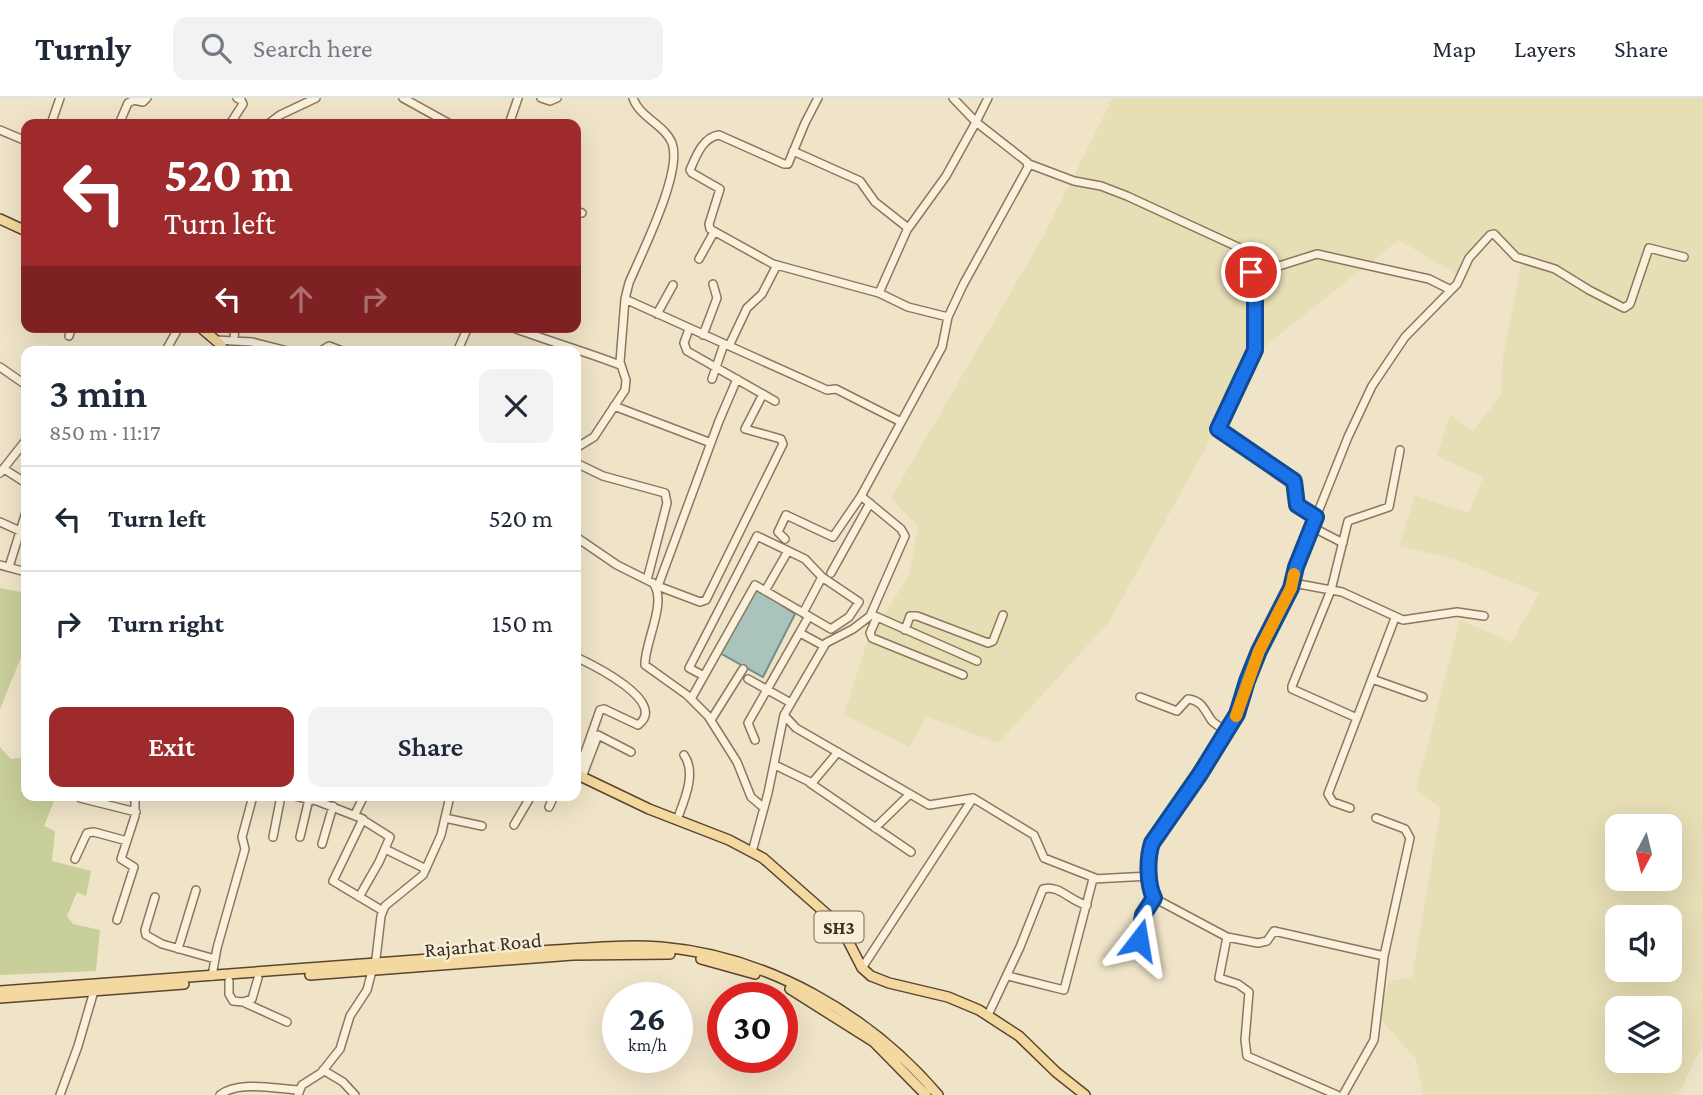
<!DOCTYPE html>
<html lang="en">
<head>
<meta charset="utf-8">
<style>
  :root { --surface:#fff; --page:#f2f2f3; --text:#1f2937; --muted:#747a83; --line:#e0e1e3; --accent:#9e2a2b }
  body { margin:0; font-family:"Crimson Pro",serif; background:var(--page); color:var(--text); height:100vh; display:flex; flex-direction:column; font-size:26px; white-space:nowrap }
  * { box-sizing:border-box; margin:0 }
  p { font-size:23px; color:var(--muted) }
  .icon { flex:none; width:38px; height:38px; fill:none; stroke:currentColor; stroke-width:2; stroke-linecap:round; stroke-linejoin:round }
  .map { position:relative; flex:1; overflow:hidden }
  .sheet { position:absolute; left:21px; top:248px; width:560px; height:455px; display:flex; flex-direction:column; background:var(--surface); border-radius:14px; box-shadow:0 7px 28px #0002 }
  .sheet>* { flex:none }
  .guide { position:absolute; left:21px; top:21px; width:560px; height:214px; border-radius:14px; box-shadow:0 7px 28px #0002; background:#9e2a2b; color:#fff; overflow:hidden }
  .needle { width:46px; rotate:187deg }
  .fabs { position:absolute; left:1605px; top:716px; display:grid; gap:14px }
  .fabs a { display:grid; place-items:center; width:77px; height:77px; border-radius:14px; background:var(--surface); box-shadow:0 7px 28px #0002; font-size:35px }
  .speed { position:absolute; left:602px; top:884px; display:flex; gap:14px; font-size:35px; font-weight:700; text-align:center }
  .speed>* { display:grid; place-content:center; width:91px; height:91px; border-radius:50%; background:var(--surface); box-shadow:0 7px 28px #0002; line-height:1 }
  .speed small { font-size:18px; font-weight:400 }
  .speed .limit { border:10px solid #d22; background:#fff; color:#111 }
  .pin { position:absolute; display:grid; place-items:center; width:60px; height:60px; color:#fff; margin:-30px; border:4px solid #fff; border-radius:50%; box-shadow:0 2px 7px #0007 }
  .me { position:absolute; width:77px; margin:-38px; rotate:14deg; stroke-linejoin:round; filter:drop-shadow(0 0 5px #0008) }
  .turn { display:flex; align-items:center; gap:24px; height:147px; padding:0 28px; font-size:32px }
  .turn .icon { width:91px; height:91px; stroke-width:2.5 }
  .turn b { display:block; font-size:49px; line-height:60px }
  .lanes { display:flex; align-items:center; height:66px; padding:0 28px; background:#0003; justify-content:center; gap:35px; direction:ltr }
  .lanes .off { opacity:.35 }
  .round { display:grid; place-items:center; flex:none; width:74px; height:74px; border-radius:14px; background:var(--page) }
  .summary { display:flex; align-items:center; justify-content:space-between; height:119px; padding:0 28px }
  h1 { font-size:42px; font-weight:600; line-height:52px }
  .action { display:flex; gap:14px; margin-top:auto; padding:14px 28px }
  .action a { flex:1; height:80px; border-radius:14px; background:var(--accent); color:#fff; font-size:28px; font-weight:600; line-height:80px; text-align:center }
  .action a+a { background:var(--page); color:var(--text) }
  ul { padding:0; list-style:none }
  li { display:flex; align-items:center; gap:21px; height:105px; padding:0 28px; border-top:2px solid var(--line) }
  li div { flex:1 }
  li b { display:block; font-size:26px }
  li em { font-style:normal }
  header { display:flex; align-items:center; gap:42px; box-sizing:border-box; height:98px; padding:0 35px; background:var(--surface); border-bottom:2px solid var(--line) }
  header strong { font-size:33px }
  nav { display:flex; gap:38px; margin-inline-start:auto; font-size:24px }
  .search { width:490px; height:63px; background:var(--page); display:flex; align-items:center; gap:18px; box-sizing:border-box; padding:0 24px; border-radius:14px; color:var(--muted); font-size:26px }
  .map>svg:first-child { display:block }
</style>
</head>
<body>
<header>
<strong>Turnly</strong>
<div class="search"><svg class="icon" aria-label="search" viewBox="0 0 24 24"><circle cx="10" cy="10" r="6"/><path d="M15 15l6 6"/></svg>Search here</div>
<nav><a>Map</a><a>Layers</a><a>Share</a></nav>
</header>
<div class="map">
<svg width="1703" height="997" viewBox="0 0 1703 997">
  <rect width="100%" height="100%" fill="#f0e4c8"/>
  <path fill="#e6deb5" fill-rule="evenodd" d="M1113,0H1703V946L1678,997H1423L1416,961L1378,919L1389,883L1412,879L1441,711L1416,691L1460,522L1512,544L1539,495L1454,461L1399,448L1415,398L1469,415L1483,379L1437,358L1450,317L1473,333L1501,297L1503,259L1521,166L1489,134L1456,176L1399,142L1260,252L1109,524L998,645L927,619L909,649L844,617L867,544L909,477L918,428L891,400L1043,139ZM1617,728H1670V780H1617ZM1617,819H1670V872H1617ZM1617,910H1670V962H1617Z"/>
  <path fill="#c9cf9b" d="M0,490L26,495V547L0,611Z
    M0,649L11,661L26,659V698H56L44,728L55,733L52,763L91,773L86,798L77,794L67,818L73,826L100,832L96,873L0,877Z"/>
  <path fill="#a9c4bc" stroke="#6f938a" stroke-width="2" d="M755,489L795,516L763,579L720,555Z"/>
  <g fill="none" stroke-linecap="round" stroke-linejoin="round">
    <defs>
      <path id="minor" d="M403,0L450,26
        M541,0L550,3L557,0
        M818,0L805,25L788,66H784L719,37C703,39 696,58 690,72L692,75L720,91L709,126L710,131L773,166L879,195L908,209L948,219
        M51,26L60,0
        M119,26L128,5L134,2L143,4L147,0
        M230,26L243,6L241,2L237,0
        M268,26L280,17L316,0
        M509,26L518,0
        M0,32L26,43
        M793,53L860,83L875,104L908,130
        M1029,66L1074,83L1101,88L1127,98L1279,168L1317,156L1429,181L1451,192
        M576,113L582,115
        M1245,153L1255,204V252L1218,331L1294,383L1297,407L1316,419
        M699,161L714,134
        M879,195L907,132L946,78L976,24L953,0
        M625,201L827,292L836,291L901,324
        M657,216L673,187
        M511,229C548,243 584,253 620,267
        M689,231L684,245L687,253L775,303
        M703,237L717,200L713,186
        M69,238L72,229
        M234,241L235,229
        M216,242L252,244L291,254
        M729,248L747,210L762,196L777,167
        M165,254L179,229
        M319,254L329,248L345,254
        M457,254L468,229
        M0,269L26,287
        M712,281L724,246
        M614,308L711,345
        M576,350L594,339L625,292L626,282L620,264L625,201L629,185C641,156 683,74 672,45C665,27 639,19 633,0
        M576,365L603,378L665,395L667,405L647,482
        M4,371L26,385
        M0,375L26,342
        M0,424L20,433
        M1312,429L1343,445
        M576,439L617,467L653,485C668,504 644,545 645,567L687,597L708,618L737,664L751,699L764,710
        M785,441L778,434L786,417L833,439L861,398
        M0,467L26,474
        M9,469L26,414
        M831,475L870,405
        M1293,485L1342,494L1403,522L1457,514L1484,518
        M655,487L700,504L706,502L783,346L781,341L745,331L763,296
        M658,488L719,323L737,281
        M765,493L788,453
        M875,518L977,563
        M877,519L870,535L872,540L963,577
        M905,532L910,518H917L988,545L993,543L1003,517
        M800,535L824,548
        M576,559C593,567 669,604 638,627L604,611L600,612L577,677
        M704,578L689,570L757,438L805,461L822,479L803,515
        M748,581L791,605
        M1372,581L1423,599
        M1140,599L1177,613L1188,601C1203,603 1204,612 1212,623C1216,627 1222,630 1227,633
        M691,601L755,487L831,531L849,519L859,504L822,479
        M784,617L796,630L929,707L973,700L1034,737L1044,760L1095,780
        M1357,620L1292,591V588L1331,492L1348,423L1389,409L1400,352
        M711,622L743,571
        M755,642L748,625L809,518
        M775,667L812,685L838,654
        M582,679L598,637L631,654
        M810,685L911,754
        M295,698L317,703L363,721L333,783L383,813
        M80,700L136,714
        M549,709L554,698
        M1350,710L1333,704L1328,696L1395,520
        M355,716L364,698
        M445,720L482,728
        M677,722C684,703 697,675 684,657
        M514,727L531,698
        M875,730L910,696
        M273,739L281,698
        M300,739L309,701
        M322,746L333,708
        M385,751L426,771
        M752,754L768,695L784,617L826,545L853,531L870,518L905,438L901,431L861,398L942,249L948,219L963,187L1028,69L1027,64L976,24L988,0
        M75,761L87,735L94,734L127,743
        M155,799L145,832L146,837L162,846L215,861
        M359,799L379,764L390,739L363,722
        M117,822L134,769L121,761L135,718V698
        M1227,839L1258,845L1267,843L1274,833L1384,858
        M178,851L196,792
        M1136,854L1143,818L1154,800
        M375,869L381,818L385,808L423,777L441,737L450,698
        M862,870L973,700
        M212,878L217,850L245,751L242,739L253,698
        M1008,878L1064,892L1093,781L1150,778
        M229,883V896L233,903L243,904L252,901L258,880
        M243,904L287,924
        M988,917L1020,849L1043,791C1059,786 1071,804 1087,807
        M323,972L343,984L355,997
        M60,997L78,948L94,893
        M220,997C239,982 276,991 299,992
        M298,997L302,987L321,975L340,951L350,918L367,892L372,873
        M1337,997L1247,958L1245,942L1249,894L1238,886L1219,880L1227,839L1154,800C1147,786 1147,760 1152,745L1200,676L1237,616L1259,553L1291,490L1296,469L1348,339L1372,288L1405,239L1457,186L1469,160L1490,137L1494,136L1516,159L1555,171L1589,192L1624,210L1630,206L1649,150L1684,159
        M1343,997L1374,942L1384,858L1410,740L1405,731L1376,720"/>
      <path id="major" d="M0,121L26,133
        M200,229L220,246L225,254
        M576,676L649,711L729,742L763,760L830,819L844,835L862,870L871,878L889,885L948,899L979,912L1019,938L1056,974L1085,997
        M701,861L755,876
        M310,877L573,857L670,856
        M790,891L874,944L926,997
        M0,893L537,853C578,851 620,846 661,849C767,858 869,916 938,997
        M0,900L184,886"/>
    </defs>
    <use href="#minor" stroke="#8d765c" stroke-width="10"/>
    <use href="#major" stroke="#5b4430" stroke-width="12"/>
    <use href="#minor" stroke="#faf1dc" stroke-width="7"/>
    <use href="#major" stroke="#f3d9a0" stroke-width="9"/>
  </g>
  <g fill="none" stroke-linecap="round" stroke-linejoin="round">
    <defs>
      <path id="route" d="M1139,842L1143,817L1154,800C1147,786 1147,760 1152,745L1200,676L1237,616L1247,583L1259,553L1291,490L1296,469L1316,419L1297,407L1294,383L1218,331L1255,252V204L1251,174"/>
    </defs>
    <use href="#route" stroke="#114b97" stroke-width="18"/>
    <use href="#route" stroke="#1a73e8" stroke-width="12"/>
    <path stroke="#f59e0b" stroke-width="12" d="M1236,618L1259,553L1291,490L1294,476"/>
  </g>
  <g text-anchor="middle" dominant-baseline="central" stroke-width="5" stroke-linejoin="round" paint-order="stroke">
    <rect fill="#f7eed8" stroke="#756857" stroke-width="2" x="814.5" y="813.5" width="49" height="31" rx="5"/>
    <g font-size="19" font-weight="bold" fill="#3d2e20">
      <text x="839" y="829">SH3</text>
    </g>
    <g font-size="21" fill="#3d2e20" stroke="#f7eed8">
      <text transform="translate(483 847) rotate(-5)">Rajarhat Road</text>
    </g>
  </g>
</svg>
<div class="fabs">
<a><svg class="needle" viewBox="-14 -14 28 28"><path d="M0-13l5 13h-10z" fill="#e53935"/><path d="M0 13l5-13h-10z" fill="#747a83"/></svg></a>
<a><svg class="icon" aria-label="sound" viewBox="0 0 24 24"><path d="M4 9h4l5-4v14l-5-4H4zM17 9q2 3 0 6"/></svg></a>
<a><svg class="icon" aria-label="layers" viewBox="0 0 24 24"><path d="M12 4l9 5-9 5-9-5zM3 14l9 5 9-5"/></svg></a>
</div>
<div class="speed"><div>26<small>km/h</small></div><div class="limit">30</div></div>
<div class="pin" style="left:1251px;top:174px;background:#d93025"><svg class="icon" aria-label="arrive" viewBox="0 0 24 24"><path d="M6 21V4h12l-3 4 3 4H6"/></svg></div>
<svg class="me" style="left:1139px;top:842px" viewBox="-20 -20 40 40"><path d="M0-17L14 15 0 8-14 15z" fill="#1a73e8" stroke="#fff" stroke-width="4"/></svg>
<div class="guide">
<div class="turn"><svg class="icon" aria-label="left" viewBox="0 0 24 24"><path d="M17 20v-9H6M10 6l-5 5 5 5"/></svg><div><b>520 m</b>Turn left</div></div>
<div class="lanes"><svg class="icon" aria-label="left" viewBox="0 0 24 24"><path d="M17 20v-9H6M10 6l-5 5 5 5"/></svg><svg class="icon off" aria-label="ahead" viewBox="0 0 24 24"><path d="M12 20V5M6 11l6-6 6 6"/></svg><svg class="icon off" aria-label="right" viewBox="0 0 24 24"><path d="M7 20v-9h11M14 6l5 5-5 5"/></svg></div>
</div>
<section class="sheet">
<div class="summary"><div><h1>3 min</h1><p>850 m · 11:17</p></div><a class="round"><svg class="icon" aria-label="close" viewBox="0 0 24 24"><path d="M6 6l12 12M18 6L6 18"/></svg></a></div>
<ul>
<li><svg class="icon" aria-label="left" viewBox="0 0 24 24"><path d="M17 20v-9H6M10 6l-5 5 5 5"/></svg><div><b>Turn left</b></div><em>520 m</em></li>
<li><svg class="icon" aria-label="right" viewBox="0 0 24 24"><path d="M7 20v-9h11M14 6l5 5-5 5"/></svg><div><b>Turn right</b></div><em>150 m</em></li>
</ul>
<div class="action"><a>Exit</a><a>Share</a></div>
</section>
</div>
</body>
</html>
